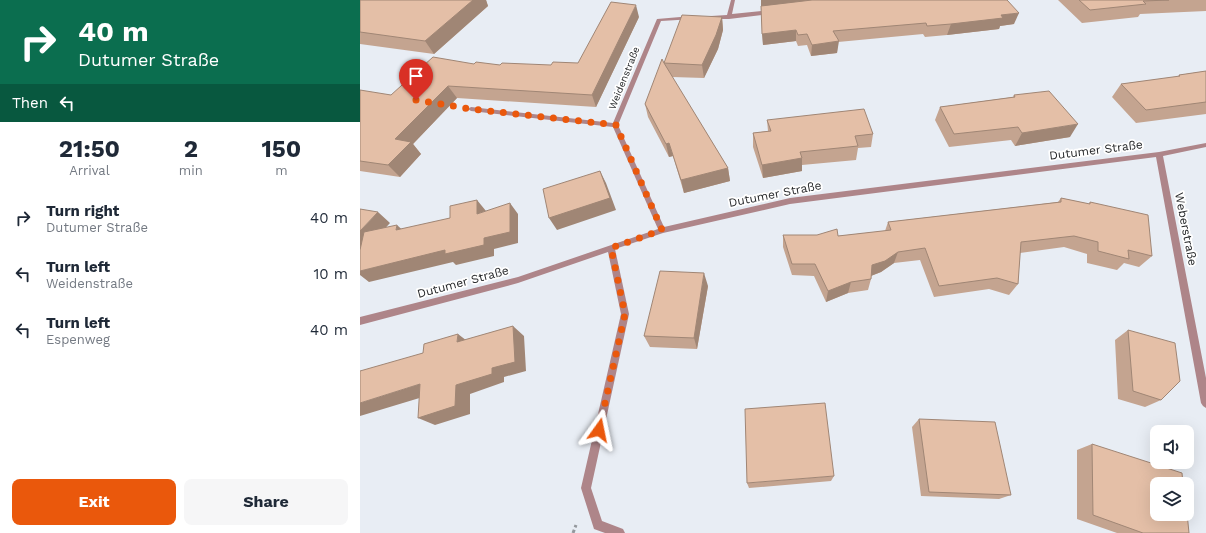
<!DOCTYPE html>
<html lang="en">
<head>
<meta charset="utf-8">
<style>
  :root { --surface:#fff; --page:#f6f6f7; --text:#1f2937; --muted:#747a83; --accent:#ea580c }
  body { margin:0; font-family:"Work Sans",sans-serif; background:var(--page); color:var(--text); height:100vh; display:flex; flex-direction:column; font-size:15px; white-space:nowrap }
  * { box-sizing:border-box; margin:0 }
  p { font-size:13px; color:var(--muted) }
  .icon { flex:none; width:22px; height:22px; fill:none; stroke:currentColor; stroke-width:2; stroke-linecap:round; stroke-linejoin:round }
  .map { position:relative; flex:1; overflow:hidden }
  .sheet { display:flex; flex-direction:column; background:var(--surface); width:360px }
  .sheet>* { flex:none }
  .hud { background:#0b6e4f; color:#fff; overflow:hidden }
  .buttons { position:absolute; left:790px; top:425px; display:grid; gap:8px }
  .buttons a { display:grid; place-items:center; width:44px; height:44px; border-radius:8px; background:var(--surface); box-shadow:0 4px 16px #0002; font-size:20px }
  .pin { position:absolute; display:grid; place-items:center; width:34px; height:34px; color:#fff; margin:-41px -17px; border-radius:50% 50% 50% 0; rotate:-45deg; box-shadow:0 0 4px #0007 }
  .pin .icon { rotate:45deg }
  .me { position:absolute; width:44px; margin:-22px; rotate:12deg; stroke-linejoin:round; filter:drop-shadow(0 0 3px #0008) }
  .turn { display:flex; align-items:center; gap:14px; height:84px; padding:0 12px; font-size:18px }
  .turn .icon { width:52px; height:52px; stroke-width:2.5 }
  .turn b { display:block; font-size:28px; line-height:34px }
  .then { display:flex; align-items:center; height:38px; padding:0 12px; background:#0003; gap:8px; font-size:15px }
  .eta { display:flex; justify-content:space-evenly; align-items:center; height:68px; text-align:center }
  .eta b { font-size:24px; font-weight:700; line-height:28px }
  .cta { display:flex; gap:8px; margin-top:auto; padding:8px 12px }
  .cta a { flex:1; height:46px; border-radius:8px; background:var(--accent); color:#fff; font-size:16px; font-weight:700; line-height:46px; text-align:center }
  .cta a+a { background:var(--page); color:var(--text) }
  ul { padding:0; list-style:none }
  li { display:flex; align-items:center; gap:12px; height:56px; padding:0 12px }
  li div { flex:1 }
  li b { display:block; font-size:15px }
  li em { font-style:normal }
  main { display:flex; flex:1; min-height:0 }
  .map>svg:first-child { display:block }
</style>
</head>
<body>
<main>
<section class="sheet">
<div class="hud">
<div class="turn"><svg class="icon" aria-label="right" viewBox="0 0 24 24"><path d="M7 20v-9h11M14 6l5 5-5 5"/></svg><div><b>40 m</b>Dutumer Straße</div></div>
<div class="then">Then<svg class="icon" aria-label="left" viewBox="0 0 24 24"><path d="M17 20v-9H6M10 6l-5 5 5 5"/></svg></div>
</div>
<div class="eta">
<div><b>21:50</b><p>Arrival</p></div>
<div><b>2</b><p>min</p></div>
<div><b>150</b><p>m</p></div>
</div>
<ul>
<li><svg class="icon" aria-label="right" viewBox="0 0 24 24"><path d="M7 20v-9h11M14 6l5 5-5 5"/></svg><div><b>Turn right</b><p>Dutumer Straße</p></div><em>40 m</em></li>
<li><svg class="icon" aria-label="left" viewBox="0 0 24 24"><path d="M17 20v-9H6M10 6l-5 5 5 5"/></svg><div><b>Turn left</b><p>Weidenstraße</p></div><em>10 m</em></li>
<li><svg class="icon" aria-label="left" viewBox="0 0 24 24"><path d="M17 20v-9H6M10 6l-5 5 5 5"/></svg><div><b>Turn left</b><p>Espenweg</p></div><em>40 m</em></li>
</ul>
<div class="cta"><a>Exit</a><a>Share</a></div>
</section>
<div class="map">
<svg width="846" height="533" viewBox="0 0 846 533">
  <rect width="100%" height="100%" fill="#e8edf4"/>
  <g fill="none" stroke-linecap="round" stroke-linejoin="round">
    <path stroke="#94989d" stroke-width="3" stroke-dasharray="3.5 2.5" stroke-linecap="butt" d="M213,533L216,525"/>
    <path fill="#ae8589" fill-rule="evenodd" d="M371,0H375L372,14L411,10L414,12L411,14L369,19H349L348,18L351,16L367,15Z
      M332,16L335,18L334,19L301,21L258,125L304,227L430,198L799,152L846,143V147L803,156L846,378V408L843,406L841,403L796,157L430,204L303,233L255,249L269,314L231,488L242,521L263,529L265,533H245L234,529L221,488L261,314L248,252L158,283L0,325V317L158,277L298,229L253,127L111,111L108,109L111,107L253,123L297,19Z"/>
  </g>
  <path fill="#c4a490" d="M0,0H126L128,6L74,54L0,44Z
    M401,0H647L654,24L640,26L639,29L587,35L565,37L563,34L478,42L477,53L451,56L447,45L438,46L436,41L403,45Z
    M698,0H846V11L780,14L778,17L722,23Z
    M279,17L236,107L97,98L53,144L61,154L40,177L0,171V161L31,95L114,64L140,65H191L218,63Z
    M362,17L363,30L358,49L344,78L312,77L368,168L370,181L324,193L313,156L309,157L288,117L285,104L304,63Z
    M846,71V114L776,123L752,97L761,84L817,77L819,75Z
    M654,95L710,137L655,146L651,140L589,147L575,120L580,107L653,97Z
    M407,120L513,134L511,147L498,148L496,160L442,165V171L403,178L393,147V133L408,131Z
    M701,198L729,204L730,202L792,256L779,267L764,263L757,270L727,263V254L704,247L660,253L658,284L649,295L629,289L574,297L560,260L534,263L521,272L511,276V279L508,290L488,293L466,302L454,276L432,275L423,247V235H457L478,236L525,231L528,222L698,202Z
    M348,286L337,349L290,347L284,336Z
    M768,330L801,400L785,407L758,399L755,340Z
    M559,419L651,495L639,499L561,496L552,427Z
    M732,444L829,533H757L717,519V450Z
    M474,476L471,481L389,488L387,483Z"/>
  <path fill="#a08675" d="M113,0H126L128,6L74,54L65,41Z
    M401,0H499L401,10Z
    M276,5L279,17L236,107L232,95Z
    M659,13L654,24L640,26L639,29L587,35L591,24L641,15Z
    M362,17L363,30L358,49L344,78L342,65Z
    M436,30V41L403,45L402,34Z
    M479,41L477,53L451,56L452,45Z
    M88,86L97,98L53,144L61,154L40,177L28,165L35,139Z
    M718,124L710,137L655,146L662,133Z
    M309,143L313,156L309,157L306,144Z
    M442,158V171L403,178L402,165Z
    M368,168L370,181L324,193L321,180Z
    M240,171L246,183L256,210L197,230L189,218Z
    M117,200L126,211L117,214Z
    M150,203L158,214V243L134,249V256L96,265L93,262L9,282L0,275V271L124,238Z
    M18,212L30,223L0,256V231Z
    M37,225L49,236L36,230Z
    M538,252L534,263L521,272L508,277L512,265Z
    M344,273L348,286L337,349L334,338Z
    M491,282L488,293L466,302L468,291Z
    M153,326L164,336L166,371L144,377V382L110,394V414L75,425L58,418L96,385L132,368Z
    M98,334L111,344L97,342Z
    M60,384L76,393L0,416V403Z"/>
  <path fill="#e4bfa7" stroke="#a08675" d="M0,0H113L65,41L0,32Z
    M452,0H647L659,13L641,15L643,18L591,24L567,26L566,23L473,31L479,41L452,45L447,34L438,35L436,30L402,34L401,6Z
    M719,0H809L783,1L786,4L730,10Z
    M251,2L276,5L232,95L88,86L35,139L51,142L28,165L0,161V90L31,95L73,57L114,64L116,62L140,65L142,63L191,65L193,62L218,63Z
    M322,15L362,17L356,35L342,65L304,63L368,168L321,180L309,143L306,144L285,104L302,59L304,63Z
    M846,71V102L786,110L761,84L820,76L819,75Z
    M689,91L718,124L662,133L658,127L594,134L580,107L655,97L654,95Z
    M504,109L513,134L495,136L498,146L440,152L442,158L402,165L393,133L411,131L407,120Z
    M240,171L250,198L189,218L183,189Z
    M701,198L730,204V202L788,215L792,256L768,250L769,259L738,251V242L714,236L661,242L658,284L637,278L579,286L565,248L538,252L525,261L512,265L511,279L491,282L468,291L455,264H432L423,235H457L477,229L478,236L531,230L528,222L701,202Z
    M117,200V214L150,203V232L124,238V245L85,254V250L0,271V250L4,232L37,225L36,230L90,218V206Z
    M0,209L18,212L0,231Z
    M300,271L344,273L334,338L284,336Z
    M153,326L155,362L132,368V374L96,385L95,406L58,418L60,384L0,403V371L63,353L64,344L98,334L97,342Z
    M768,330L815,343L820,381L801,400L773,391Z
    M465,403L474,476L387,483L385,409Z
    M559,419L635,422L651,495L569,492Z
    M732,444L822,473L823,484H797V514H827V513L829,533H783L733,515Z"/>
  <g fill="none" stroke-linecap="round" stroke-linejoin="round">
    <path stroke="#ea580c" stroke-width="7" stroke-dasharray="0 12.6" d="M56,100L111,109L256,125L302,230L251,248L265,314L239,430"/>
  </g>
  <g text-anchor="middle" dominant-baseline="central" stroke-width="3.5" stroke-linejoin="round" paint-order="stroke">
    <g font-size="10" fill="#26282a" stroke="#fff">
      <text transform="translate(264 78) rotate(-68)">Weidenstraße</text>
    </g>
    <g font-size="12" fill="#26282a" stroke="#fff">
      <text transform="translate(736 150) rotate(-7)">Dutumer Straße</text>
      <text transform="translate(415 194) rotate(-11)">Dutumer Straße</text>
      <text transform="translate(826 229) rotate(79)">Weberstraße</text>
      <text transform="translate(103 282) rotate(-15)">Dutumer Straße</text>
    </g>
  </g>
</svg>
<div class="buttons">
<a><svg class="icon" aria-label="sound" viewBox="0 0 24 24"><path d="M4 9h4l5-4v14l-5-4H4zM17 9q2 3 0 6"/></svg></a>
<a><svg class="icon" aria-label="layers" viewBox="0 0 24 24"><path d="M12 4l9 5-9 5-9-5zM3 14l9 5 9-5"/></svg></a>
</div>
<div class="pin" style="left:56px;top:100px;background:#d93025"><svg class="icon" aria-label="arrive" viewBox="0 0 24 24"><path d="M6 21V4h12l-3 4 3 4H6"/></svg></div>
<svg class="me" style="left:239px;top:430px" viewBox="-20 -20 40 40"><path d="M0-17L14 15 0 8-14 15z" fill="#ea580c" stroke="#fff" stroke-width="4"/></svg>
</div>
</main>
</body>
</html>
